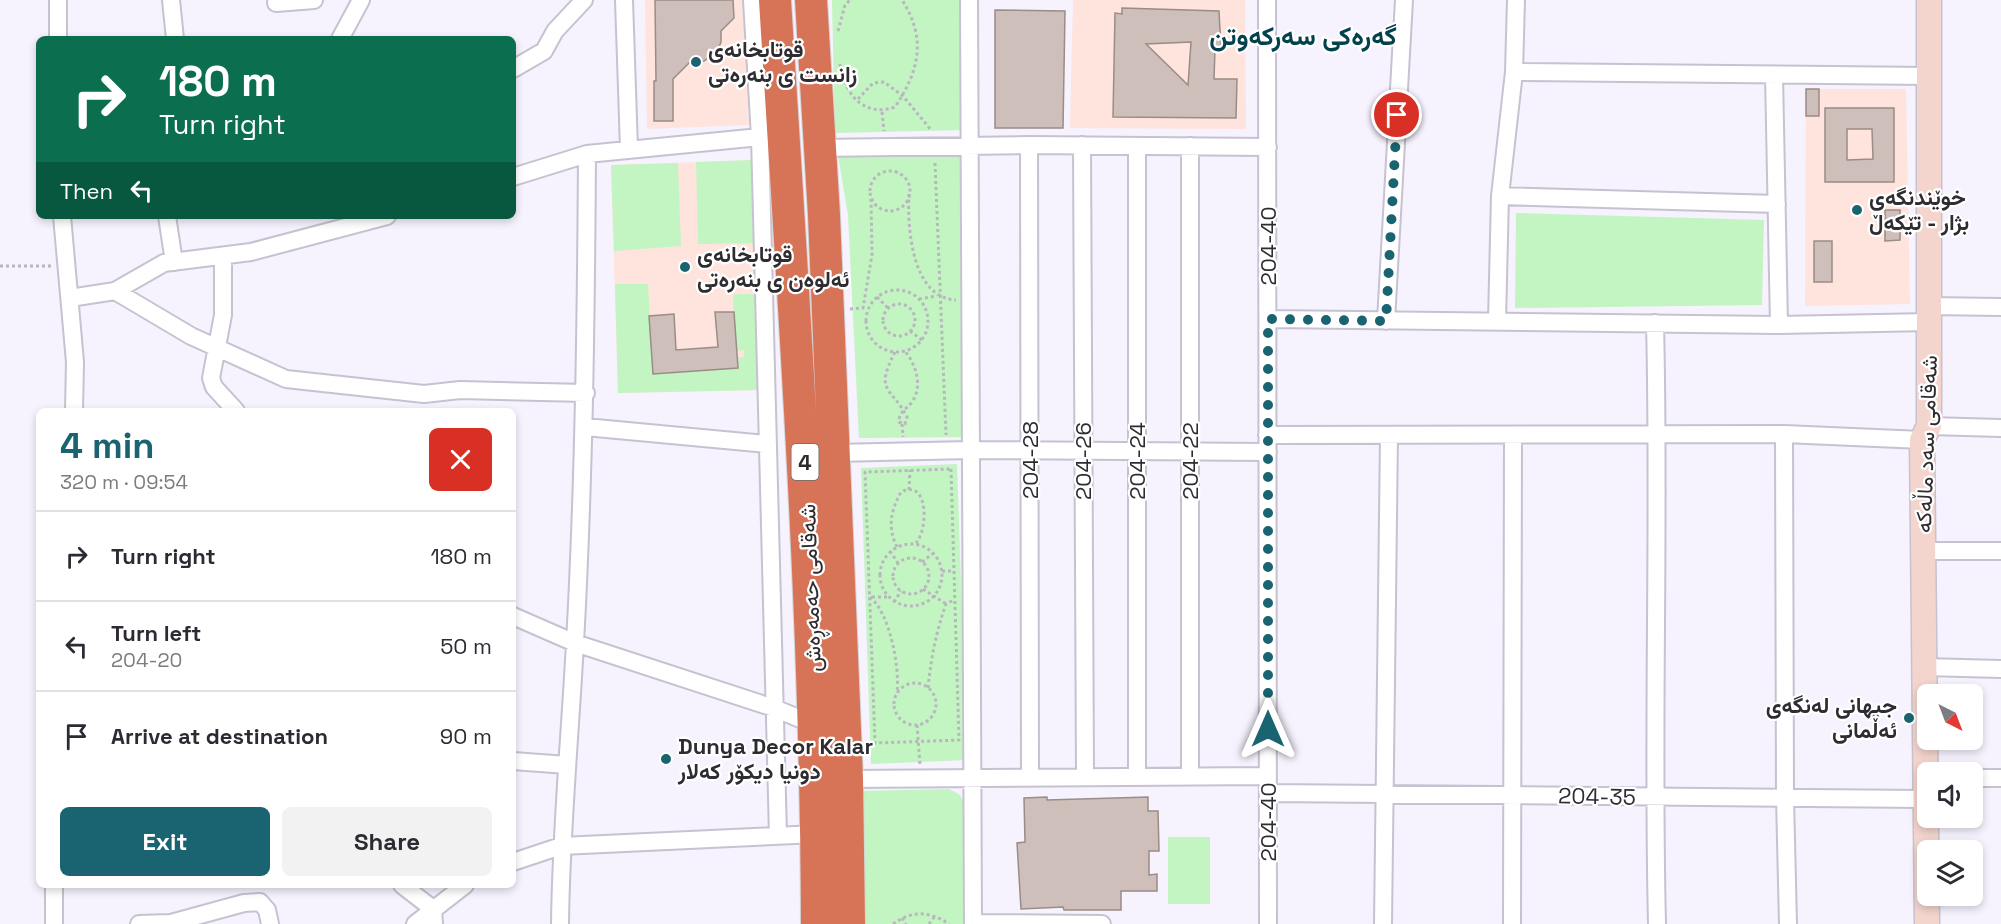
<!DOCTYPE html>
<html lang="en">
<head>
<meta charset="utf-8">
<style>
  :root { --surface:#fff; --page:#f2f2f3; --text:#2b2b33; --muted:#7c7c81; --line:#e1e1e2; --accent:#1a6371 }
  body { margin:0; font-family:"Space Grotesk",Vazirmatn,sans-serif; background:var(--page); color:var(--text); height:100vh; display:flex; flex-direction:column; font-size:22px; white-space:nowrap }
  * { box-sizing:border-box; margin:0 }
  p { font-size:20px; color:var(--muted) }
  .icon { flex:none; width:33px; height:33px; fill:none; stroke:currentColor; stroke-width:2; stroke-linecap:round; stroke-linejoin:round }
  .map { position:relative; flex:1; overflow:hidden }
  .panel { position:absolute; left:36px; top:408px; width:480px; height:480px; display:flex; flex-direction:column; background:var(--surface); border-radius:9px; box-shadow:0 3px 9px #0003 }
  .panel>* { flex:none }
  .top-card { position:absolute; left:36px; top:36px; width:480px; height:183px; border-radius:9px; box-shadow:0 3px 9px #0003; background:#0b6e4f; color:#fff; overflow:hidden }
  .needle { width:39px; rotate:138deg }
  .tools { position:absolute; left:1917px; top:684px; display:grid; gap:12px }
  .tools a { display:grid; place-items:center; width:66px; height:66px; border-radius:9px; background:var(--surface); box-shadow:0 3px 9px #0003; font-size:30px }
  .pin { position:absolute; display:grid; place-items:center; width:51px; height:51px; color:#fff; margin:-26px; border:3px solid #fff; border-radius:50%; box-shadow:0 2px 6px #0007 }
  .me { position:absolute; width:66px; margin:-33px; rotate:0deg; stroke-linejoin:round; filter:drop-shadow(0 0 4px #0008) }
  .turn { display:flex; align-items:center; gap:21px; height:126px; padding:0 24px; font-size:27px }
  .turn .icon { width:78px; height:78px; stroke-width:2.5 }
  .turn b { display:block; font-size:42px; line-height:51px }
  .then { display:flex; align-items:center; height:57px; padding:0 24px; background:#0003; gap:12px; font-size:22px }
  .round { display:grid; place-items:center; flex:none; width:63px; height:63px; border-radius:9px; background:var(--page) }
  .summary { display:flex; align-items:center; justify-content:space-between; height:102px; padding:0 24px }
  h1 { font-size:36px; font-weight:700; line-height:45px; color:var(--accent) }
  .cta { display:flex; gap:12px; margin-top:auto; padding:12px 24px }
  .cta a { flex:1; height:69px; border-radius:9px; background:var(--accent); color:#fff; font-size:24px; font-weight:700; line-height:69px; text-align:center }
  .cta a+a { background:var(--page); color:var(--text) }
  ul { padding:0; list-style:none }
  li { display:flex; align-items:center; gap:18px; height:90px; padding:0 24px; border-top:2px solid var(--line) }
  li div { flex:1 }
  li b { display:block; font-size:22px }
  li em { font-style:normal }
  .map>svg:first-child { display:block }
</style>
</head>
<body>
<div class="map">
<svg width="2001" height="924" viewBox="0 0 2001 924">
  <rect width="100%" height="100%" fill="#f6f2fe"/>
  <path fill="#fee4dd" d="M645,0H743L749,125L647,129Z
    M1073,0H1245L1246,129L1070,128Z
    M1806,89H1906L1910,304L1805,306Z
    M754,160L758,390L618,393L611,165Z"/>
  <path fill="#c2f5c1" d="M832,0H963L965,130L835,133Z
    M964,154L963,437L859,438L848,215L838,155Z
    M754,160L755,243L698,244L696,162Z
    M678,163L681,246L614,251L611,165Z
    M1516,213L1764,220L1762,305L1515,308Z
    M615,284H648L653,374L738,368L737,358L744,357V350L735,351L733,294H757L758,390L618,393Z
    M957,464L967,760L871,764L861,468Z
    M949,789L960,795L963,801V924H860L857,791Z
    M1168,837H1210V904H1168Z"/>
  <path fill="#cfbfba" stroke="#9a8c86" stroke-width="1.5" fill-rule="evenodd" d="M655,0H733L734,18L721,31V42L717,52L704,61L690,62L673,79V121H654V81H656Z
    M1122,8L1219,11L1221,49H1215L1214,79H1237L1236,118L1113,117L1115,13L1122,14ZM1191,42L1188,85L1146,44Z
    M995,10L1065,11L1063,128H995Z
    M1806,89H1819V116H1806Z
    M1825,108H1894V182H1825ZM1847,129H1872L1873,159L1847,160Z
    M1885,210H1900V240L1885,241Z
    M1814,241H1832V282H1814Z
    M715,312H734L738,368L653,374L649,316L674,314L676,350L718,347Z
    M1047,797V800L1148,797V811H1158L1159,851H1149V875L1157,874V891H1121V910H1064L1063,907L1021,909L1017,843L1025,842L1024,798Z"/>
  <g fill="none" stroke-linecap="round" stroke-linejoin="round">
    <defs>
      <path id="street" d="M171,0L175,39
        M624,0L629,149
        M752,0L760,137L778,836
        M969,0L973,924
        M1267,0L1268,924
        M276,3L314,0
        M58,39V0
        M340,39L361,0
        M513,69L544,51L555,31L584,0
        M1514,72L1929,76
        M1774,75L1779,325
        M1029,145L1030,776
        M1082,145L1085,776
        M1137,146V776
        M1190,146V776
        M820,148L1029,145L1268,147
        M513,177L587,154L760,137
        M1500,196L1777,204
        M62,216L75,362L74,411
        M167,216L174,262
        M223,256V315L211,378L214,387L236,411
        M115,291L164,263L251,252L387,216
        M70,298L115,291L191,336L286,379L424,394L460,390L586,393
        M1929,306L2001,307
        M1268,319L1779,325L1929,322
        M1386,321L1404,0
        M1497,321L1500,196L1514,72L1516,0
        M1655,323C1660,524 1652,724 1657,924
        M1929,426L2001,428
        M585,427L767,444
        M1784,434L1785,798L1788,924
        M1267,435L1784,434L1922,440
        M834,453L971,450L1268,452
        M1923,551H2001
        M513,616L575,643L774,708L815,725
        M1924,667L2001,669
        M513,761L567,765
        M1972,778H2001
        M847,779L1268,776
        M1268,793L1925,799
        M513,862L561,846L817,834
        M54,885V924
        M402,885L433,909L434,924
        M973,923L1102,924
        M139,924L171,923L244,903L260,902L267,910L270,924
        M415,924L465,885
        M560,924C561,830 570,737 575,643C584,480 586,317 587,154
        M1383,924L1389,435
        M1512,924L1513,435"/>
      <path id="secondary" d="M1927,924L1922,440L1929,426V0"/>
      <path id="highway" d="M775,0C794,308 816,615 817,924
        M811,0L824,215L847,779L849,924"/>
    </defs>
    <use href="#street" stroke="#c6c2d0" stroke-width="20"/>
    <use href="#secondary" stroke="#c6c2d0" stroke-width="27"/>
    <use href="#highway" stroke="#d5d5d6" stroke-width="34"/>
    <path stroke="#b9b6c0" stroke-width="3" stroke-dasharray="3 3" stroke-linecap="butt" d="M838,31L845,5L850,0
      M840,64C844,94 864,118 895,107C919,71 927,39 902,0
      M858,99L873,83L884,82L903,96L931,130
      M882,112L884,131
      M935,163L946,435
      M870 191a20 20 0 1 1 40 0a20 20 0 1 1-40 0Z
      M909,194C907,228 912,298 956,300
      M0,266H53
      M866 321a31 31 0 1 1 62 0a31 31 0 1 1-62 0Z
      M877,297L888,308
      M919,299L937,296
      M883 320a16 16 0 1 1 32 0a16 16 0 1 1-32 0Z
      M850,309L863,308L872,255L871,198
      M910,331L922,340
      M895,352C874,393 891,386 907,417L905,424L899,422C899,411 906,410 912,402C923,386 916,365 905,351
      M902,424L903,437
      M951,469L959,740L875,743L865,472Z
      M909,490L910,470
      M880 575a31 31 0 1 1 62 0a31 31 0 1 1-62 0Z
      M897,547C887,527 891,510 901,492C928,478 929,528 916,543
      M890,551L898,563
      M893 576a18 18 0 1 1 36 0a18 18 0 1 1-36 0Z
      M922,562L932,554
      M942,571H954
      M923,589L946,604
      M870,597C890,613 900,668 897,693
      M872,597H888
      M894,602L901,591
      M894 704a21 21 0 1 1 42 0a21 21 0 1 1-42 0Z
      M928,688C931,658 936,632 946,604L954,600
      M917,725L920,765
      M902,918L906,924
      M893,924C913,910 929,911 949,924
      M929,924L935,916"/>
    <use href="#street" stroke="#fff" stroke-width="16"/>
    <use href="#secondary" stroke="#f3d5cd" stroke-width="24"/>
    <use href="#highway" stroke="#d77458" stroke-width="32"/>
  </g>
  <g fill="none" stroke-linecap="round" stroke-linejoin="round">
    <path stroke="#1a6371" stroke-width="10" stroke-dasharray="0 18" d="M1268,729V319L1386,321L1397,115"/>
  </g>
  <g fill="#1a6371" stroke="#fff" stroke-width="2">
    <circle cx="696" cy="62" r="6"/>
    <circle cx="1857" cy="210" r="6"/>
    <circle cx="685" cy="267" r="6"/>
    <circle cx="1909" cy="718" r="6"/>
    <circle cx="666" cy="759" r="6"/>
  </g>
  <g text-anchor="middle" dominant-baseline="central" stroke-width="4.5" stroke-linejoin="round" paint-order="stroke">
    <rect fill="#fff" stroke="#6d6b6f" stroke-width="1.5" x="791.5" y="444" width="27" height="36" rx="4.5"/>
    <g font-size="21" font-weight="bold" fill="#2e2c31">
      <text x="805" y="462">4</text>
    </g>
    <g font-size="22" font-weight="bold" fill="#2e2c31" stroke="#fff" text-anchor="start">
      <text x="708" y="49">قوتابخانەی<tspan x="708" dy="25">زانست ی بنەرەتی</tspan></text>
      <text x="1869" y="197">خوێندنگەی<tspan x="1869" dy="25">بژار - تێکەڵ</tspan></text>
      <text x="697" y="254">قوتابخانەی<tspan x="697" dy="25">ئەلوەن ی بنەرەتی</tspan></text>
      <text x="1897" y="705" text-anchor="end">جیهانی لەنگەی<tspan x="1897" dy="25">ئەڵمانی</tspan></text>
      <text x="678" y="746">Dunya Decor Kalar<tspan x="678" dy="25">دونیا دیکۆر کەلار</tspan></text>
    </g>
    <g font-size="22" fill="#2e2c31" stroke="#fff">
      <text transform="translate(1268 246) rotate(-90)">204-40</text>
      <text transform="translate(1926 444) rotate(-88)">شەقامی سەد ماڵەکە</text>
      <text transform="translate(1030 460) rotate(-90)">204-28</text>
      <text transform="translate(1083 461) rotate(-90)">204-26</text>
      <text transform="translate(1137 461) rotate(-90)">204-24</text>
      <text transform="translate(1190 461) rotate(-90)">204-22</text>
      <text transform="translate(810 588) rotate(-92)">شەقامی حەمەڕەش</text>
      <text transform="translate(1597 796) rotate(1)">204-35</text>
      <text transform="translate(1268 822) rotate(-90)">204-40</text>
    </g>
    <g font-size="26" font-weight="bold" fill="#03424d" stroke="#fff">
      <text x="1303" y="36">گەرەکی سەرکەوتن</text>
    </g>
  </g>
</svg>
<div class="tools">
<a><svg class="needle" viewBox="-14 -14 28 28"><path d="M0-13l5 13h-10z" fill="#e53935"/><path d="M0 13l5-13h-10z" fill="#7c7c81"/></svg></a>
<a><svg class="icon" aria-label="sound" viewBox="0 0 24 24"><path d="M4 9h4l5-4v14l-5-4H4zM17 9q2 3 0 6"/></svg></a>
<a><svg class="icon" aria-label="layers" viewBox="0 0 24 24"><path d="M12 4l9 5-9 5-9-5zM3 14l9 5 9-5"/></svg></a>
</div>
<div class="pin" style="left:1397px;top:115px;background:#d93025"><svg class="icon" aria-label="arrive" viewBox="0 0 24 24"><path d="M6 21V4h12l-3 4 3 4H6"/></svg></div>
<svg class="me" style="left:1268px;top:729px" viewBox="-20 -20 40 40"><path d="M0-17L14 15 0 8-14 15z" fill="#1a6371" stroke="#fff" stroke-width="4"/></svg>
<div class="top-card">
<div class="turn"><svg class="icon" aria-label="right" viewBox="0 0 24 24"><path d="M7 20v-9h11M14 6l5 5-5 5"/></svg><div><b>180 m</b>Turn right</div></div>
<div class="then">Then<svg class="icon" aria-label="left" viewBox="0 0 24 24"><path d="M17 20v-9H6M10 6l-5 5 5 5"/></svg></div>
</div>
<section class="panel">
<div class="summary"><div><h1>4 min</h1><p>320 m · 09:54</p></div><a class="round" style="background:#d93025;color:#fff"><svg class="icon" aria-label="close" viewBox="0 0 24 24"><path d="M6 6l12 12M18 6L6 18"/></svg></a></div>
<ul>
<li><svg class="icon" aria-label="right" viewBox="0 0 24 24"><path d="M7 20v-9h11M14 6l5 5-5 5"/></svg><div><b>Turn right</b></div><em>180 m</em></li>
<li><svg class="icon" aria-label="left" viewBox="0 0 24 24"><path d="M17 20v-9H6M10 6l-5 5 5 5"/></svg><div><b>Turn left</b><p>204-20</p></div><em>50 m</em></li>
<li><svg class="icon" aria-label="arrive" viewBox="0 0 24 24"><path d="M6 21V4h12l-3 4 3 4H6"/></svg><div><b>Arrive at destination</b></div><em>90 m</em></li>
</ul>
<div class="cta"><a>Exit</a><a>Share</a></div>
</section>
</div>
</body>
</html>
